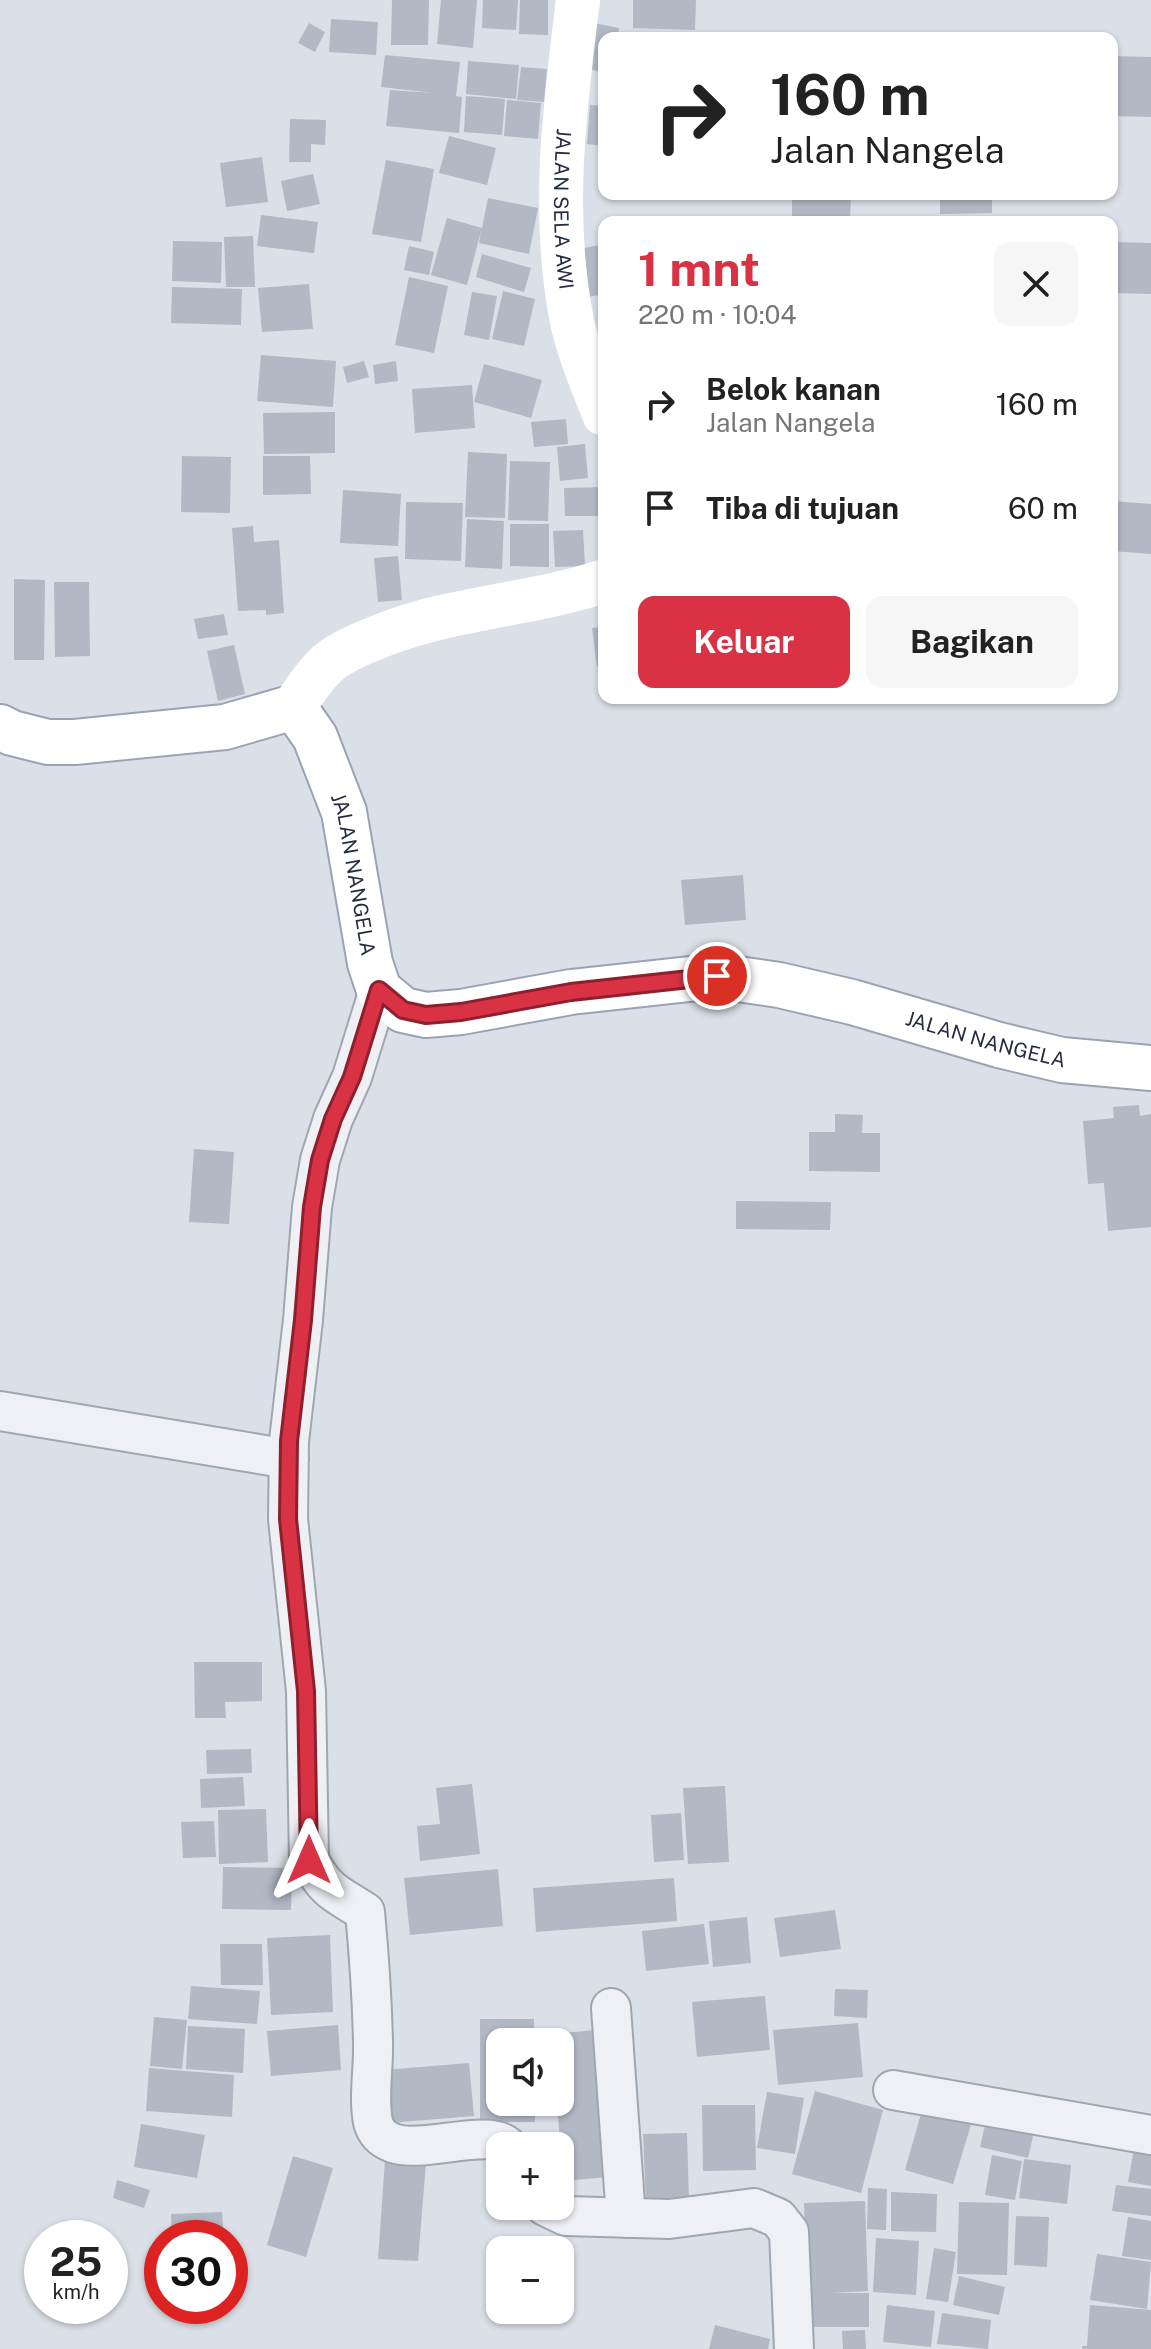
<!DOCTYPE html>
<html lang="id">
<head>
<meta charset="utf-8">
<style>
  :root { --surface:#fff; --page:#f6f6f6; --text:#222; --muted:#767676; --accent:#da3245 }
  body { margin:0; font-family:"Public Sans",sans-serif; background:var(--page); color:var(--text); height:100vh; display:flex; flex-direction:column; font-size:30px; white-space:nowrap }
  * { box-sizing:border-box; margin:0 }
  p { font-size:26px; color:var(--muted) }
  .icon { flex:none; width:44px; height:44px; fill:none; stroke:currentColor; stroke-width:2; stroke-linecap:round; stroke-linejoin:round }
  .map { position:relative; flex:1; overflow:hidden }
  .side { position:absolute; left:598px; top:216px; width:520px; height:488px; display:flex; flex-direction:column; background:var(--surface); border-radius:16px; box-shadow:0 2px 6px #0004 }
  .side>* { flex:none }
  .banner { position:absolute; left:598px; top:32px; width:520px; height:168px; border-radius:16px; box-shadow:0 2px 6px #0004; background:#fff; color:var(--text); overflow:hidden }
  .buttons { position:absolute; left:486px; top:2028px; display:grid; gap:16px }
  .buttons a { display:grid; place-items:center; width:88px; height:88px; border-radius:16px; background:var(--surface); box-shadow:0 2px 6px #0004; font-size:40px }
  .speed { position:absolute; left:24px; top:2220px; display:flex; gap:16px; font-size:40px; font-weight:700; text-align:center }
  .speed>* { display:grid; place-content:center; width:104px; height:104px; border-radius:50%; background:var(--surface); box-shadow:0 2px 6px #0004; line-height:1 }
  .speed small { font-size:20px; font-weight:400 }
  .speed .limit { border:12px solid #d22; background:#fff; color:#111 }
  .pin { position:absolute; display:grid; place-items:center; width:68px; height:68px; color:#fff; margin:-34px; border:4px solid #fff; border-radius:50%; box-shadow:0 2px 8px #0007 }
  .me { position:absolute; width:88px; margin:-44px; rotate:0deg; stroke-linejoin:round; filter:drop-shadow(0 0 6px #0008) }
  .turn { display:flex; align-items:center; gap:28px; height:168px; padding:0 40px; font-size:36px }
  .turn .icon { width:104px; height:104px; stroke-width:2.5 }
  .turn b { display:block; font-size:56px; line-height:68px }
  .round { display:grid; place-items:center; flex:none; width:84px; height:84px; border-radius:16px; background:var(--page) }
  .overview { display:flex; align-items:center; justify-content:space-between; height:136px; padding:0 40px }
  h1 { font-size:48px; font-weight:700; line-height:60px; color:var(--accent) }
  .action { display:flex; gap:16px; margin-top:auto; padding:16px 40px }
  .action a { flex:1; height:92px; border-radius:16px; background:var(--accent); color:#fff; font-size:32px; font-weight:700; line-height:92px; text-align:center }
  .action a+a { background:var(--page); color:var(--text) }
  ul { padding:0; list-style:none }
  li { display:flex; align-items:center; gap:24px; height:104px; padding:0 40px }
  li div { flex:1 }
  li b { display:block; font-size:30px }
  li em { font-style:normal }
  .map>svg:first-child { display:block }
</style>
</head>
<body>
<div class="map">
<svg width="1151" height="2349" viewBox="0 0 1151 2349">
  <rect width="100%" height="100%" fill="#dbdfe7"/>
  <path fill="#b2b8c4" d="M392,0H429L428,45H391Z
    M441,0H477L473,48L437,44Z
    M483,0H518L516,30L482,28Z
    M520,0H548V35L519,34Z
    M633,0H696L695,30L633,28Z
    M331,19L378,22L376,55L329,52Z
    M589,22L619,28L617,38H604V72L581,68Z
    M309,23L325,32L315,52L298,43Z
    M385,55L460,62L456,96L462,97L459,133L386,126L390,90L434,93L381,87Z
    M1112,56L1151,57V117L1112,116Z
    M468,61L519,65L516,99L466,94Z
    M521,67L547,69L544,102L517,100Z
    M466,96L505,99L502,135L464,132Z
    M507,100L541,103L538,139L504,136Z
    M590,105L604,106V146L587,144Z
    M290,119L326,120L325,145L311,144V162H289Z
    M449,136L496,148L487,185L439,173Z
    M262,157L268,202L226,207L220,163Z
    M386,160L434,169L421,242L372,234Z
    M313,174L320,204L287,211L281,181Z
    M792,194H851L850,222H792Z
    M940,194H992V213L940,214Z
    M488,198L538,208L529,254L479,243L481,231L467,285L431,275L447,218L482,228Z
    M261,215L318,222L314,253L257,246Z
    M253,236L255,287H226L224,237Z
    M173,241L222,242L221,283L172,281Z
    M1112,242L1151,243V294L1112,293Z
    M604,244V294L583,298L574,250Z
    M409,246L434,252L429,275L404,270Z
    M482,254L531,268L524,292L476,277Z
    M409,277L448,286L434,353L395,345Z
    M309,284L313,329L262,332L258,288Z
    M172,287L242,289L241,325L171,323Z
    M503,291L535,299L524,346L492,339Z
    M472,292L497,296L489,340L464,335Z
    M261,355L336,361L333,407L257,401Z
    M364,361L369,377L347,383L343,367Z
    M396,361L398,381L375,384L373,365Z
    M484,364L542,380L531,418L474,402Z
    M472,385L475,428L415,433L412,389Z
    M335,412V453L264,454L263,413Z
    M566,419L568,444L534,447L531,422Z
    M585,444L588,478L560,481L557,447Z
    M468,452L507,454L505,518L465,517Z
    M182,456L231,457L230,513L181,512Z
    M263,456H310L311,494L263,495Z
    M510,461L550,462L548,521L508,520Z
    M604,487V516H565L564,488Z
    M343,490L401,494L398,546L340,543Z
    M1112,501L1151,504V554L1112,551Z
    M406,502L463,503L461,561L405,559Z
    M467,519L504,521L502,569L465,567Z
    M510,524H549V567L510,566Z
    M253,526L254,542L279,540L284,613L266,615V610L238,611L232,528Z
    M583,530L585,566L555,567L553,531Z
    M398,556L402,600L378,602L374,558Z
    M14,579L45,580L44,660H14Z
    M54,582H89L90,656L55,657Z
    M224,614L228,635L198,639L194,619Z
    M604,627V667H597L592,628Z
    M234,645L245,694L218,701L207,651Z
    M743,875L746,920L685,925L681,880Z
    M1139,1105L1140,1116L1151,1114V1227L1108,1231L1104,1183L1088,1184L1083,1121L1114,1118L1113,1107Z
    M835,1114L863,1115L862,1133H880V1172L809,1171V1132H835Z
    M194,1149L234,1152L229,1224L189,1222Z
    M736,1201L831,1202L830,1230L736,1229Z
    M194,1662H262V1701L225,1702L226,1718H195Z
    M251,1749L252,1773L207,1774L206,1750Z
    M243,1777L245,1806L201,1808L200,1779Z
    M472,1784L480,1854L420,1861L417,1826L440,1824L436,1788Z
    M725,1786L729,1862L688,1864L683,1788Z
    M266,1809L268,1862L219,1864L218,1810Z
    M681,1813L684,1860L654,1862L651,1815Z
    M214,1821L216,1857L183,1858L181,1822Z
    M223,1867L292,1868L291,1910L222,1909Z
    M498,1869L503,1926L410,1935L404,1878Z
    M674,1878L677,1921L536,1932L533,1888Z
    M835,1910L841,1949L780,1957L774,1918Z
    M747,1917L751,1963L713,1967L709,1921Z
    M704,1924L709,1964L646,1971L642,1931Z
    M330,1935L333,2012L271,2015L267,1938Z
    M220,1944H262L263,1985H221Z
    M191,1986L260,1991L257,2024L188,2019Z
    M835,1989L868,1990L867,2018L834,2016Z
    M765,1996L770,2050L697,2057L692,2002Z
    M154,2017L187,2020L182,2069L150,2066Z
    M480,2019H534V2042H500V2102H535V2122H480Z
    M858,2023L863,2077L778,2085L773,2030Z
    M338,2025L341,2070L271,2076L267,2031Z
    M188,2026L245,2029L243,2073L186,2069Z
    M596,2030L608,2177L563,2181L557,2102H560V2042H552L551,2034Z
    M469,2063L474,2116L389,2123L384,2070Z
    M149,2068L234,2075L232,2117L146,2111Z
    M815,2091L883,2110L861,2193L792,2174Z
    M767,2092L804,2098L795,2154L757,2148Z
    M924,2103L973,2118L953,2184L905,2170Z
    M702,2105H755L756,2170L703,2171Z
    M988,2112L1036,2123L1028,2158L980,2147Z
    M141,2124L205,2135L197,2178L134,2167Z
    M687,2133L689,2202L646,2203L643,2134Z
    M1136,2137L1151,2140V2186L1128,2182Z
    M992,2155L1022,2161L1015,2200L985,2195Z
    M293,2156L333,2168L306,2257L267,2245Z
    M1024,2159L1071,2165L1067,2204L1019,2198Z
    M385,2160L426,2163L418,2261L378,2259Z
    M117,2180L150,2190L144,2208L113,2198Z
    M1116,2185L1151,2189V2216L1112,2211Z
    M868,2188L887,2189L886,2230L867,2229Z
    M891,2192L937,2194L936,2232L891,2231Z
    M865,2201L868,2291L831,2293H869V2327H804L807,2293L804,2203Z
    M959,2202L1009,2203L1007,2275L957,2274Z
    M222,2212L224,2238H172L171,2214Z
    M1016,2216L1049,2217L1047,2267L1014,2265Z
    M1128,2217L1151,2221V2260L1122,2256Z
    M876,2238L919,2241L916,2295L873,2292Z
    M508,2243L534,2249V2250H506Z
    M934,2248L956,2252L948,2302L926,2299Z
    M1097,2254L1151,2262L1147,2309L1090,2300Z
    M959,2276L1005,2287L999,2315L953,2305Z
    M887,2305L935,2311L931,2347L883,2342Z
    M1090,2305L1151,2310V2349H1082V2346H1087Z
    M942,2313L991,2320L988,2349L937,2344Z
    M715,2325L770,2339L768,2349H709Z
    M865,2330L866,2349H843L842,2331Z"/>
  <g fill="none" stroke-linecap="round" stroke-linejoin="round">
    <defs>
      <path id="street" d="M379,990L352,1077L333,1119L320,1160L312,1207L303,1320L289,1441L288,1519L306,1691L309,1860C327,1893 336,1893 365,1912C369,1955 372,1998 373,2041C374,2068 368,2096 373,2122C376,2133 382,2139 393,2143C421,2154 488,2128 507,2146
        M0,1411L289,1459
        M611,2008L626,2218
        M893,2090L1151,2135
        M545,2206L566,2216L669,2219L754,2208L778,2218L789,2232L794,2349"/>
      <g id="primary">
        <path id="s2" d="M0,727L12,733L48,742H75L225,727L294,707L315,737L344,812L370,963L379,990L403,1010L426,1015L461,1012L571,992L717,976L779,985L852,1002L999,1045L1062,1060L1151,1068"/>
      </g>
    </defs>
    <use href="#street" stroke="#a0a6b1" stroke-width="42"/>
    <use href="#primary" stroke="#9aa3b4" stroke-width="48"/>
    <use href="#street" stroke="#eef0f5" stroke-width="38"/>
    <g stroke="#fff" stroke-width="44">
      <path id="s1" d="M578,0C565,106 551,210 571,316C577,349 592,383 604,414"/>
      <path d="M294,707C304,691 314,676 328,663C344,650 363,643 383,635C454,607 532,605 604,581"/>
    </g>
    <use href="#primary" stroke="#fff" stroke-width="44"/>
  </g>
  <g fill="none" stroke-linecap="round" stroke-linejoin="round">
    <defs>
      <path id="route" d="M309,1860L306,1691L288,1519L289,1441L303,1320L312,1207L320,1160L333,1119L352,1077L379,990L403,1010L426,1015L461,1012L571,992L717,976"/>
    </defs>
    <use href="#route" stroke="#8e202d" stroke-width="20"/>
    <use href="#route" stroke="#da3245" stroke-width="14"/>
  </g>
  <g text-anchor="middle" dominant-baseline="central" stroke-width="6" stroke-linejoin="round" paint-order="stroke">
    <g font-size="20" fill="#242d3f" stroke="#ebeef5">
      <text stroke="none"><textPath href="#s1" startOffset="210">JALAN SELA AWI</textPath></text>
      <text stroke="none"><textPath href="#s2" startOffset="480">JALAN NANGELA</textPath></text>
      <text stroke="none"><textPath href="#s2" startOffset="1224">JALAN NANGELA</textPath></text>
    </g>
  </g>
</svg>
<div class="buttons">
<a><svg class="icon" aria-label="sound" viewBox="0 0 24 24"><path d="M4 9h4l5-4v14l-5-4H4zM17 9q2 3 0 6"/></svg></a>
<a>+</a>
<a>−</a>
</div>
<div class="speed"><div>25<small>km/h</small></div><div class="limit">30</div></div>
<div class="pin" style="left:717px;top:976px;background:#d93025"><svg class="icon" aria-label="arrive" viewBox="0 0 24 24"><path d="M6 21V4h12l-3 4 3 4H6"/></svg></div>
<svg class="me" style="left:309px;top:1860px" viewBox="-20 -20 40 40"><path d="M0-17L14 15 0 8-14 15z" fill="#da3245" stroke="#fff" stroke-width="4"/></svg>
<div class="banner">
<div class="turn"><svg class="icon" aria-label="right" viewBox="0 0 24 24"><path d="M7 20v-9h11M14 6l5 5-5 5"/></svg><div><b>160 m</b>Jalan Nangela</div></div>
</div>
<section class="side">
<div class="overview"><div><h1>1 mnt</h1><p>220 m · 10:04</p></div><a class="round"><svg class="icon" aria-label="close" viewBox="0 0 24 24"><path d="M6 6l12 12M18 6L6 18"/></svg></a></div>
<ul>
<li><svg class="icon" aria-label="right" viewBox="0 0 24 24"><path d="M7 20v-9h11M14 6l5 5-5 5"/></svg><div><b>Belok kanan</b><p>Jalan Nangela</p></div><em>160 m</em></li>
<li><svg class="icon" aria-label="arrive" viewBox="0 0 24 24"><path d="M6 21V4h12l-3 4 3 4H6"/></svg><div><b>Tiba di tujuan</b></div><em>60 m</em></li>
</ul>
<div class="action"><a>Keluar</a><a>Bagikan</a></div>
</section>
</div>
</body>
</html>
